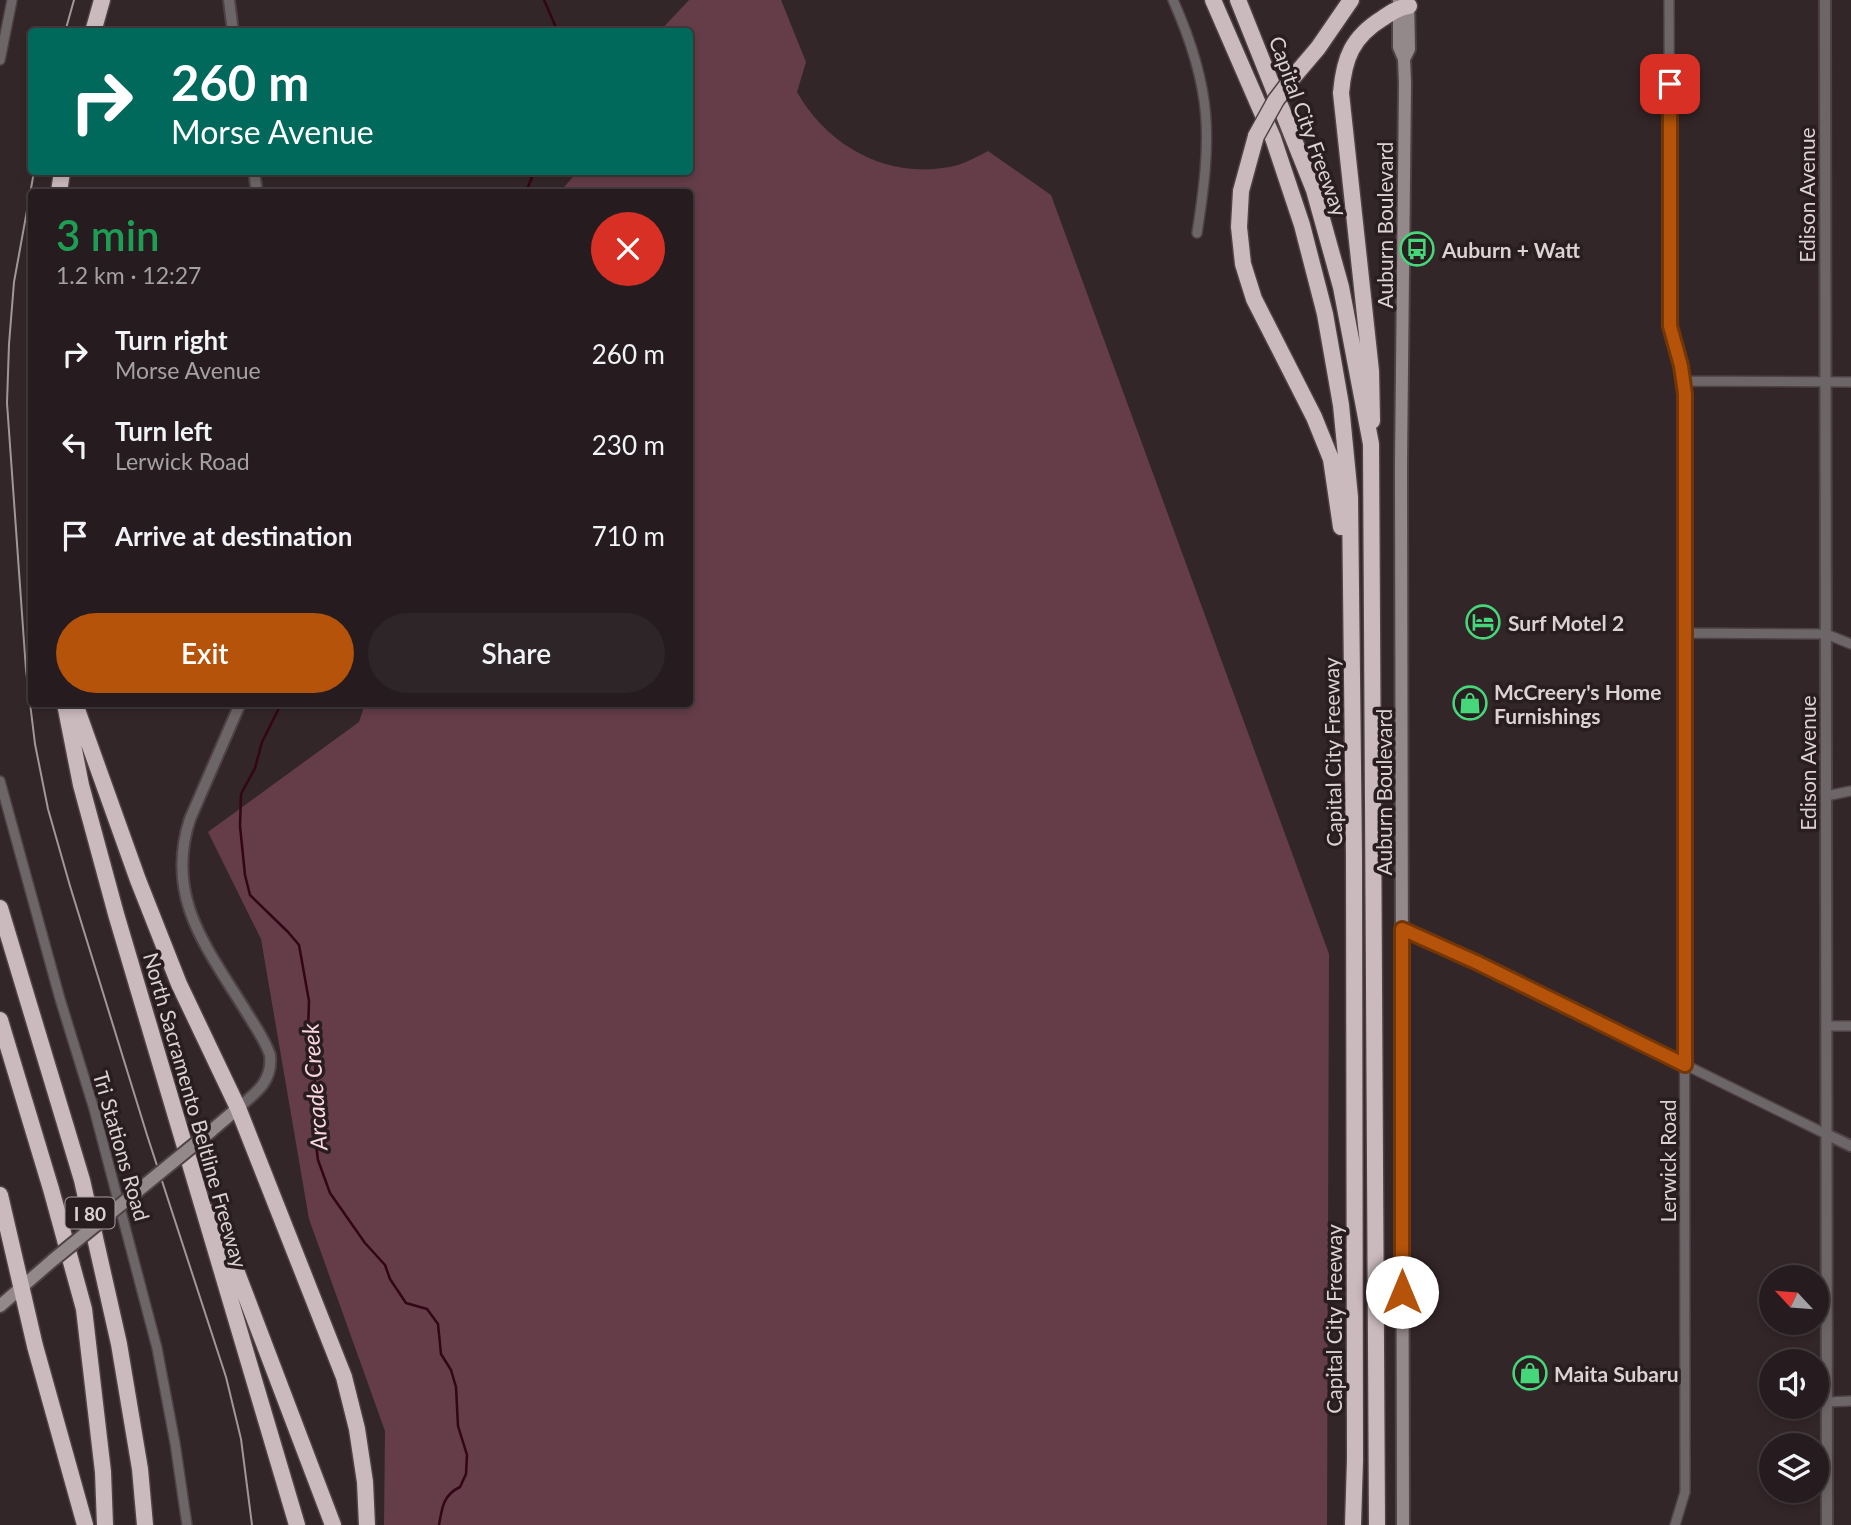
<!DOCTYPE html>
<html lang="en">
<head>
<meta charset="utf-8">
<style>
  :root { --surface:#261c1f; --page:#2e2528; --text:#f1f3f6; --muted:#a4a1a4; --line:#423a3d; --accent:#b45309 }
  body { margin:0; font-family:Lato,sans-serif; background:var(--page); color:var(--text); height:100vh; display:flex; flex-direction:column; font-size:26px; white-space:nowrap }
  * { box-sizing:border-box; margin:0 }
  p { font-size:23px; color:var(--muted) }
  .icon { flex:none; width:38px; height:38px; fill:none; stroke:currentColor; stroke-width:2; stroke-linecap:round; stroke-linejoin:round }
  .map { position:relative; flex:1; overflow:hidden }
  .sheet { position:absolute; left:28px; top:189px; width:665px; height:518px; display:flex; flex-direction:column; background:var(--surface); border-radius:7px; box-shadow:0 4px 10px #0003,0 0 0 2px var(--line) }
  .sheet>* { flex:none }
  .banner { position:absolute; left:28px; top:28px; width:665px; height:147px; border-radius:7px; box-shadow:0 4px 10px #0003,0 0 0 2px var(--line); background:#00695c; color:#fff; overflow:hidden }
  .needle { width:46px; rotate:296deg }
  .tools { position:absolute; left:1759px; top:1265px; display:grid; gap:14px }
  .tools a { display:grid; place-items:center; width:70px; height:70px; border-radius:50%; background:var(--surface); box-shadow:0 4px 10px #0003,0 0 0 2px var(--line); font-size:35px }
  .pin { position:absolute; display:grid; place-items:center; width:60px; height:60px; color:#fff; margin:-30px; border-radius:14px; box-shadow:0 4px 10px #0006 }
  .me { position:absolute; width:77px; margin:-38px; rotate:0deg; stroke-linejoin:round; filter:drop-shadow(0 0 5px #0008) }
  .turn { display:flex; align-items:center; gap:24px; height:147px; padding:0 28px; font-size:32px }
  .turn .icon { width:91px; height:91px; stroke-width:2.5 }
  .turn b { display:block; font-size:49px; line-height:60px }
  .round { display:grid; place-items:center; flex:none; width:74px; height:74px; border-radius:37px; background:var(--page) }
  .summary { display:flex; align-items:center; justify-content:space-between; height:119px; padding:0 28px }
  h1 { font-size:42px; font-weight:600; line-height:52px; color:#1e9e55 }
  .primary-button { display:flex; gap:14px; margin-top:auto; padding:14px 28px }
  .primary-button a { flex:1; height:80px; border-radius:42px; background:var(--accent); color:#fff; font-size:28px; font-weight:600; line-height:80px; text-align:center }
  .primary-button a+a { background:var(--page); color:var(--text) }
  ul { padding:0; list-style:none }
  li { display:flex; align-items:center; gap:21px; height:91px; padding:0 28px }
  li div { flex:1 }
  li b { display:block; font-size:26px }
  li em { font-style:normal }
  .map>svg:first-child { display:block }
</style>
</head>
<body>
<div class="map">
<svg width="1851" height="1525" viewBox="0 0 1851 1525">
  <rect width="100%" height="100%" fill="#332629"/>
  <path fill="#643d49" d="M689,0H781L806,62L797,92C829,149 893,182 958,165C968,162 978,156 988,151L1051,195L1329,954L1327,1525H384L385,1431L309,1219L261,939L208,832L359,722L365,704H690V192H560L577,172H690V32L660,31Z"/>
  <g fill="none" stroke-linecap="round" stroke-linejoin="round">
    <path stroke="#330517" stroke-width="2.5" d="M544,0L558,32
      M526,192L534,172
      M281,704L262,742L255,768L241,794L240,826L245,875L250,895L288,932L299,945L309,1001L308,1031L316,1055L313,1122L318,1160L330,1193L365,1243L385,1265L390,1279L406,1303L427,1309L438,1324L441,1354L451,1370L456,1387L458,1426L467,1455L466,1474L460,1487C443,1495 442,1508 439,1525"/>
    <defs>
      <path id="minor" d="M1173,0C1213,90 1212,137 1197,233
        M1669,0L1670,326L1681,366L1684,394L1685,1492L1675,1525
        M0,60L12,0
        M1684,381L1851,382
        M1685,633L1826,634L1851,644
        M0,781L60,999L94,1109L157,1348L175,1443L187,1525
        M1826,796L1851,791
        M1402,929L1478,963L1826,1134
        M1826,1026H1851
        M1826,1402L1851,1401"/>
      <path id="tertiary" d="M229,0L233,32
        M1825,0L1827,1525
        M254,172L257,192
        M238,1108C256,1093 273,1081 270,1055C265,1040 255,1026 247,1013C208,949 164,898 190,819L240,704
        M1826,1134L1851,1146"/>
      <path id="secondary" d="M1399,0V47L1404,59L1405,83L1401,464L1403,1525
        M1404,59L1409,49L1408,0
        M211,1131L238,1108
        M0,1306L53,1260"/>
      <path id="motorway" d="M1213,0L1273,138L1302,225L1325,314L1341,405L1350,497L1354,856L1355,1460L1353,1525
        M1238,0L1314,190L1341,287L1371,444L1377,1525
        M93,32L102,0
        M1295,75L1318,48L1351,0
        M1256,136L1241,191L1239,227L1243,264L1254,299L1314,417L1331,459L1341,527
        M59,192L62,172
        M1372,421L1371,371L1341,93C1344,58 1352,37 1383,18C1392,12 1398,8 1409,6
        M65,704L81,785L116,914L297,1525
        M75,704L138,880L179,984L238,1108L344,1377L357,1429L365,1482L367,1525
        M0,908L82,1180L119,1344L140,1469L145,1525
        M0,1020L51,1189L84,1309L103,1472L105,1525
        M0,1195L35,1346L85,1525
        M208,1212L220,1228L333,1525"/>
    </defs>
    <use href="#minor" stroke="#4e4244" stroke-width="12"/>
    <use href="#tertiary" stroke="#4e4244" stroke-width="14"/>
    <use href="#secondary" stroke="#4e4244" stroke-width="16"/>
    <use href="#motorway" stroke="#4e4244" stroke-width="19"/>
    <use href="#minor" stroke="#6d6668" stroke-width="9"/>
    <use href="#tertiary" stroke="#6d6668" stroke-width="10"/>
    <use href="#secondary" stroke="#93888a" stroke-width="12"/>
    <use href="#motorway" stroke="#cab9bd" stroke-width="16"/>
    <path stroke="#a19799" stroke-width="2" d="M65,32L74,0
      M34,172L14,282L9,344L7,403L26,670L35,744L48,809L70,886L147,1135L226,1377L241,1439L252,1525"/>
    <defs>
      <path id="secondary-bridge" d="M53,1260L211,1131"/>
      <path id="motorway-bridge" d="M1256,136L1276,100L1295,75"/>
    </defs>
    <use href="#secondary-bridge" stroke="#4e4244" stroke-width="16" stroke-linecap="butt"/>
    <use href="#motorway-bridge" stroke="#4e4244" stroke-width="19" stroke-linecap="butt"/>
    <use href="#secondary-bridge" stroke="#93888a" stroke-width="12"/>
    <use href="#motorway-bridge" stroke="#cab9bd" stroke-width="16"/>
  </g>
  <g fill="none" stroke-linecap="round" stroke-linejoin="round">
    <defs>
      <path id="route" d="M1402,1292V929L1478,963L1685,1065V394L1681,366L1670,326V84"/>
    </defs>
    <use href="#route" stroke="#753606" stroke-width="18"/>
    <use href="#route" stroke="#b45309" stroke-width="12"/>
  </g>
  <defs>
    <symbol id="bus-ring" viewBox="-11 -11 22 22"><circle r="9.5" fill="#291d20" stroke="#46d77a" stroke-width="1.5"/><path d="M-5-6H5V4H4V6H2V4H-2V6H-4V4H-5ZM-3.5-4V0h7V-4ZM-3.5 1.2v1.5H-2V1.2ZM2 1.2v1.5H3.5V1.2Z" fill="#46d77a"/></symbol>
    <symbol id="hotel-ring" viewBox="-11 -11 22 22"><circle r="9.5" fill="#291d20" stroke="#46d77a" stroke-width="1.5"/><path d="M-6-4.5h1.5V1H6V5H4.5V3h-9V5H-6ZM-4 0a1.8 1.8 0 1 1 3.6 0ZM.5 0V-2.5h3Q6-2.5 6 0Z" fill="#46d77a"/></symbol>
    <symbol id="shop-ring" viewBox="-11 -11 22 22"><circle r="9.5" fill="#291d20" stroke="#46d77a" stroke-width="1.5"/><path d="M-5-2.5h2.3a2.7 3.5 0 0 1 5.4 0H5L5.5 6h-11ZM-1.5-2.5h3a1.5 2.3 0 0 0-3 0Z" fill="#46d77a"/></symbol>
  </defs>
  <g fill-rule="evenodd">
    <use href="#bus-ring" x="1398" y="230" width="38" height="38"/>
    <use href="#hotel-ring" x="1464" y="603" width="38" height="38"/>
    <use href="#shop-ring" x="1451" y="684" width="38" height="38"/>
    <use href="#shop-ring" x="1511" y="1354" width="38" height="38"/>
  </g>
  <g text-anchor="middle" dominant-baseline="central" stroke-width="7" stroke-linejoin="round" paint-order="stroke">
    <rect fill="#291d20" stroke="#a69c9e" stroke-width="2" x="65.5" y="1197.5" width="49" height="31" rx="5"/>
    <g font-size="19" font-weight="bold" fill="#dbd2d4">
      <text x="90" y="1213">I 80</text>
    </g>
    <g font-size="21" fill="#dbd2d4" stroke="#291d20">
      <text transform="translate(1309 126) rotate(70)">Capital City Freeway</text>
      <text transform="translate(1806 195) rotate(-90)">Edison Avenue</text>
      <text transform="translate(1384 225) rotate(-90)">Auburn Boulevard</text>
      <text transform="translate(1332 752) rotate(-91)">Capital City Freeway</text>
      <text transform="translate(1807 763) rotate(-90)">Edison Avenue</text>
      <text transform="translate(1383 792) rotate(-90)">Auburn Boulevard</text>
      <text transform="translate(196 1110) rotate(74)">North Sacramento Beltline Freeway</text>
      <text transform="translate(122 1146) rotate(74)">Tri Stations Road</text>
      <text transform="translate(1667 1161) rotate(-90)">Lerwick Road</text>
      <text transform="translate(1333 1319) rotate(-90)">Capital City Freeway</text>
    </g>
    <g font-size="21" font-weight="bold" fill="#dbd2d4" stroke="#291d20" text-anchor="start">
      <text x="1442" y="249">Auburn + Watt</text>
      <text x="1508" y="622">Surf Motel 2</text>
      <text x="1494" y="691">McCreery's Home<tspan x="1494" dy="24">Furnishings</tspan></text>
      <text x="1554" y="1373">Maita Subaru</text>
    </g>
    <g font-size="23" font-style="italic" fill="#fbd7e0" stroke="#291d20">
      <text transform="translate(314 1087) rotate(-94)">Arcade Creek</text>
    </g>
  </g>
</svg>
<div class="tools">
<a><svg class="needle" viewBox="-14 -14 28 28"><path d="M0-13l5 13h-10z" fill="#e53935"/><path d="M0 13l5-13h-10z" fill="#a4a1a4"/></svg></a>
<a><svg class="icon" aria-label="sound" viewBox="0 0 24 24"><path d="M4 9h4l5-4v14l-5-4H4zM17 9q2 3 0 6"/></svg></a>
<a><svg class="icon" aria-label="layers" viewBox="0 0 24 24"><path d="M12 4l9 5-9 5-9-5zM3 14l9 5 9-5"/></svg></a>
</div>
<div class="pin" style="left:1670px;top:84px;background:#d93025"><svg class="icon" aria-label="arrive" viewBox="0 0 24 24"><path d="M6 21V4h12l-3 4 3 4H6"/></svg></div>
<svg class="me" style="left:1402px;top:1292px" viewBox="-20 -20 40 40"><circle r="19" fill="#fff"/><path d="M0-13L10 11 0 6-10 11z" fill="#b45309"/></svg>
<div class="banner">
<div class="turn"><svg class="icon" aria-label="right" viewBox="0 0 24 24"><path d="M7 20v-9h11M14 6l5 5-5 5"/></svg><div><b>260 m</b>Morse Avenue</div></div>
</div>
<section class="sheet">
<div class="summary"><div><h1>3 min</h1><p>1.2 km · 12:27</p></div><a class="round" style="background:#d93025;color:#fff"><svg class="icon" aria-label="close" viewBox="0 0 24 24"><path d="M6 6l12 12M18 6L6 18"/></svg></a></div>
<ul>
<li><svg class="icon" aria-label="right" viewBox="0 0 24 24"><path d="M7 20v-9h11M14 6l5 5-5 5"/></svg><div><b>Turn right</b><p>Morse Avenue</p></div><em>260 m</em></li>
<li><svg class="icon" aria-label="left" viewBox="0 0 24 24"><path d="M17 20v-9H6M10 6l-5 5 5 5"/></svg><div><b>Turn left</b><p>Lerwick Road</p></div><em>230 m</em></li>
<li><svg class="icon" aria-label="arrive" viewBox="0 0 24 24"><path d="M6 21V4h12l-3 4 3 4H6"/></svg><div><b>Arrive at destination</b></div><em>710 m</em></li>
</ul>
<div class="primary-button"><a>Exit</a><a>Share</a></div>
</section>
</div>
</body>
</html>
